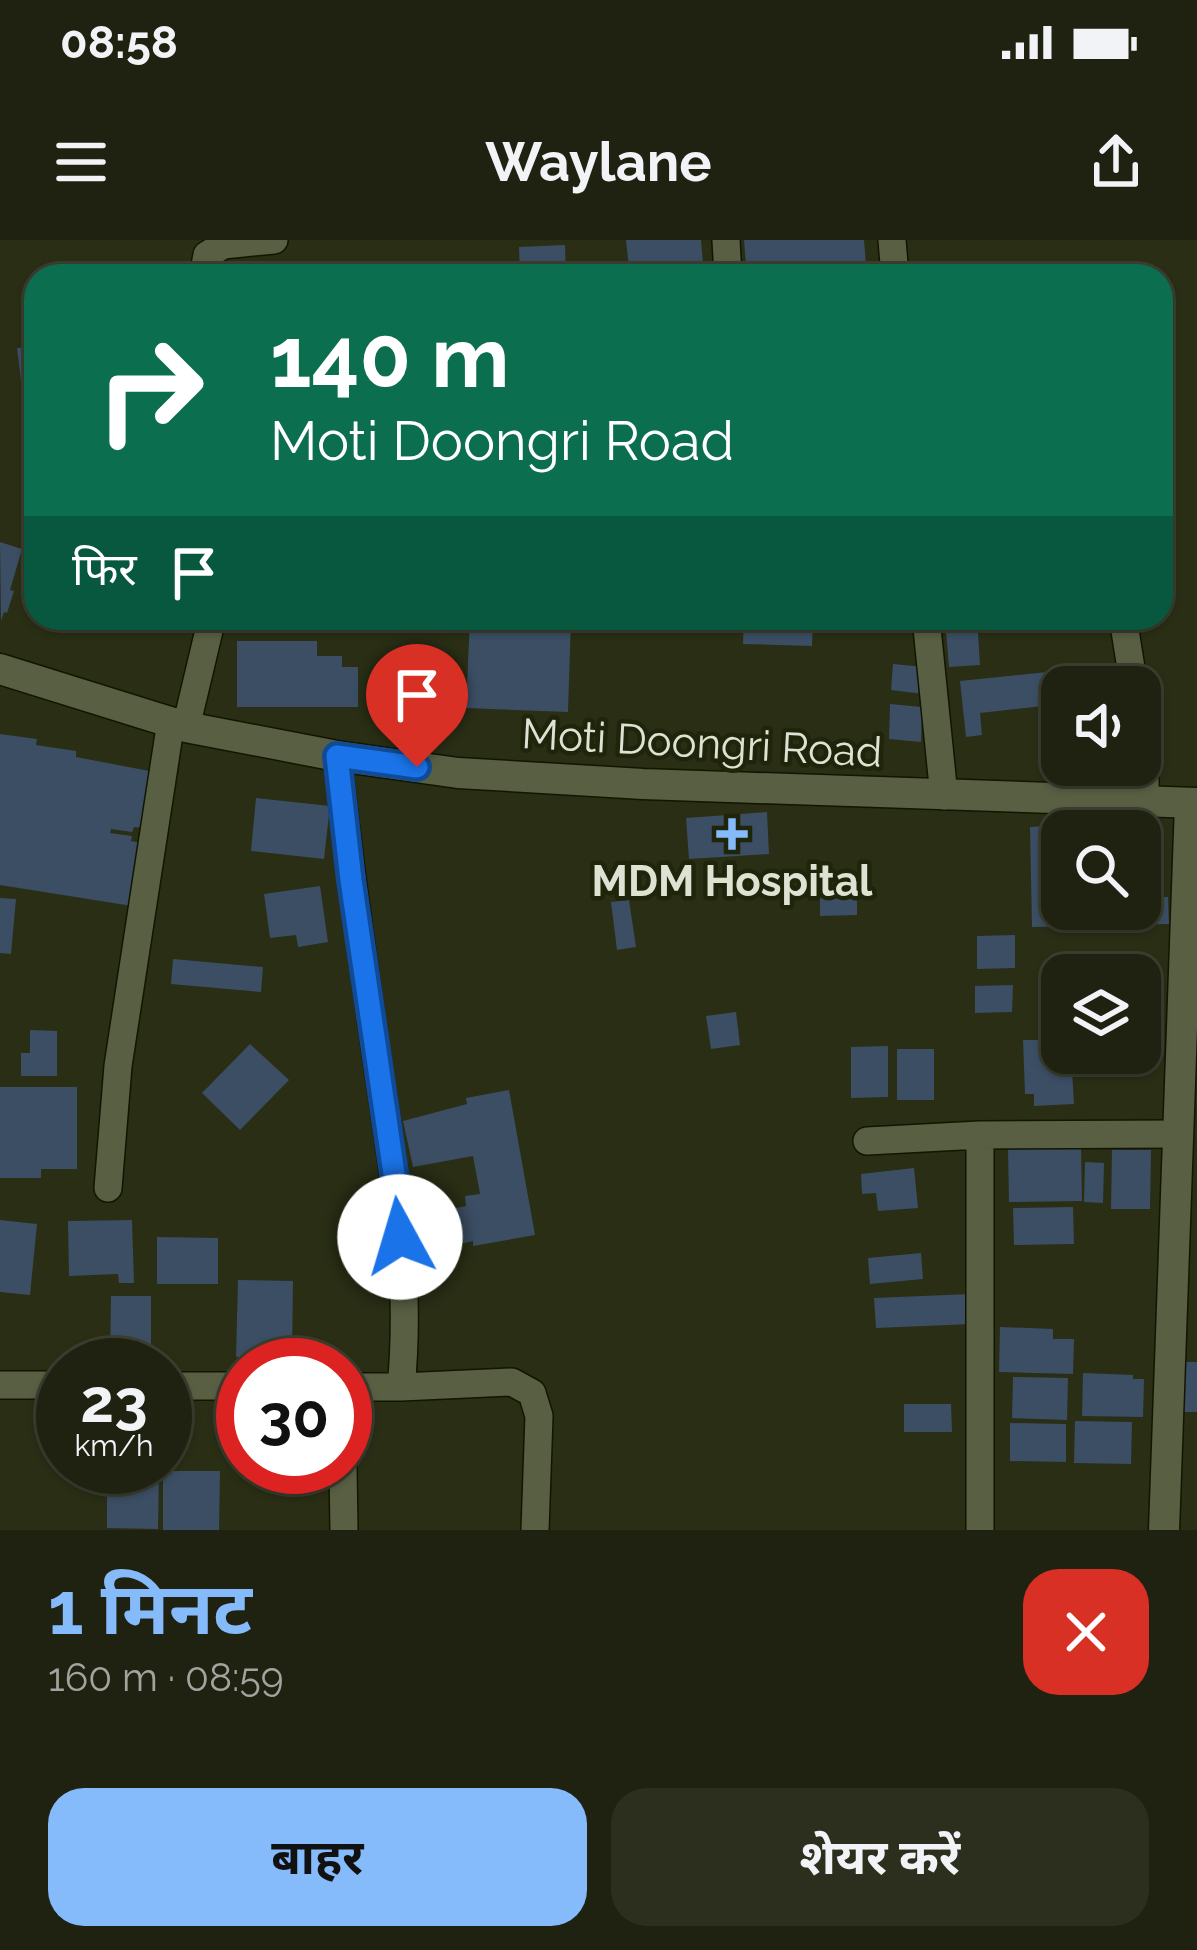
<!DOCTYPE html>
<html lang="hi">
<head>
<meta charset="utf-8">
<style>
  :root { --surface:#1f2210; --page:#2c2f1e; --text:#f1f3f6; --muted:#a1a49f; --line:#3c3f30; --accent:#85bbfb }
  body { margin:0; font-family:Raleway,"Noto Sans Devanagari",sans-serif; background:var(--page); color:var(--text); height:100vh; display:flex; flex-direction:column; font-size:45px; white-space:nowrap }
  * { box-sizing:border-box; margin:0 }
  p { font-size:39px; color:var(--muted) }
  .icon { flex:none; width:66px; height:66px; fill:none; stroke:currentColor; stroke-width:2; stroke-linecap:round; stroke-linejoin:round }
  .map { position:relative; height:1290px; overflow:hidden }
  .panel { display:flex; flex-direction:column; background:var(--surface); flex:1 }
  .panel>* { flex:none }
  .top-card { position:absolute; left:24px; top:24px; width:1149px; height:366px; border-radius:36px; box-shadow:0 3px 9px #0004,0 0 0 3px var(--line); background:#0b6e4f; color:#fff; overflow:hidden }
  .controls { position:absolute; left:1041px; top:426px; display:grid; gap:24px }
  .controls a { display:grid; place-items:center; width:120px; height:120px; border-radius:24px; background:var(--surface); box-shadow:0 3px 9px #0004,0 0 0 3px var(--line); font-size:60px }
  .speed { position:absolute; left:36px; top:1098px; display:flex; gap:24px; font-size:60px; font-weight:700; text-align:center }
  .speed>* { display:grid; place-content:center; width:156px; height:156px; border-radius:50%; background:var(--surface); box-shadow:0 3px 9px #0004,0 0 0 3px var(--line); line-height:1 }
  .speed small { font-size:30px; font-weight:400 }
  .speed .limit { border:18px solid #d22; background:#fff; color:#111 }
  .pin { position:absolute; display:grid; place-items:center; width:102px; height:102px; color:#fff; margin:-123px -51px; border-radius:50% 50% 50% 0; rotate:-45deg; box-shadow:0 0 12px #0007 }
  .pin .icon { rotate:45deg }
  .me { position:absolute; width:132px; margin:-66px; rotate:354deg; stroke-linejoin:round; filter:drop-shadow(0 0 9px #0008) }
  .turn { display:flex; align-items:center; gap:42px; height:252px; padding:0 48px; font-size:54px }
  .turn .icon { width:156px; height:156px; stroke-width:2.5 }
  .turn b { display:block; font-size:84px; line-height:102px }
  .then { display:flex; align-items:center; height:114px; padding:0 48px; background:#0003; gap:24px; font-size:45px }
  .round { display:grid; place-items:center; flex:none; width:126px; height:126px; border-radius:36px; background:var(--page) }
  .overview { display:flex; align-items:center; justify-content:space-between; height:204px; padding:0 48px }
  h1 { font-size:72px; font-weight:700; line-height:90px; color:var(--accent) }
  .button { display:flex; gap:24px; margin-top:auto; padding:24px 48px }
  .button a { flex:1; height:138px; border-radius:36px; background:var(--accent); color:#111; font-size:48px; font-weight:700; line-height:138px; text-align:center }
  .button a+a { background:var(--page); color:var(--text) }
  .status { display:flex; justify-content:space-between; align-items:center; height:84px; padding:0 60px; background:var(--surface); direction:ltr }
  .status svg { height:33px; fill:currentColor }
  header { display:flex; justify-content:space-between; align-items:center; height:156px; padding:0 48px; background:var(--surface); font-size:54px; font-weight:700 }
  .map>svg:first-child { display:block }
</style>
</head>
<body>
<div class="status"><b>08:58</b><svg viewBox="0 0 49 12"><path d="M0 12V9h3v3zM5 12V6h3v6zM10 12V3h3v9zM15 12V0h3v12zM26 1h20v11H26zM47 4h2v5h-2z"/></svg></div>
<header><svg class="icon" aria-label="menu" viewBox="0 0 24 24"><path d="M4 6h16M4 12h16M4 18h16"/></svg>Waylane<svg class="icon" aria-label="share" viewBox="0 0 24 24"><path d="M12 15V3M7 8l5-5 5 5M5 13v7h14v-7"/></svg></header>
<div class="map">
<svg width="1197" height="1290" viewBox="0 0 1197 1290">
  <rect width="100%" height="100%" fill="#292e15"/>
  <path fill="#3b4e63" fill-rule="evenodd" d="M626,0H701L704,36H630Z
    M744,0H864L867,36H747Z
    M565,5L566,36H520L519,7Z
    M36,106V183L26,184L17,108Z
    M0,302L22,309L10,350L14,351L7,373L4,372L1,381Z
    M243,378H345V389L243,388Z
    M470,378H571L568,472L466,468Z
    M744,378H813L812,406L743,404Z
    M945,378H977L980,425L949,427Z
    M237,401H317V416H342V427H358V467H237Z
    M893,424L924,427L923,454L891,450Z
    M1086,428L1088,447H1062V464L980,473L982,495L966,497L960,441Z
    M890,464L922,467L921,502L889,499Z
    M0,494L37,499L36,505L76,511V517L160,533L144,588L134,587L132,592L111,589L110,593L132,596L131,601L142,603L132,666L0,645Z
    M256,558L330,566L324,619L251,611Z
    M767,572L769,614L689,619L686,578Z
    M1144,580L1146,611L1150,612L1151,657H1168L1169,684L1032,687L1030,587ZM1062,591H1140V669H1062Z
    M857,642V675L820,676V643Z
    M320,646L328,702L298,707L296,695L270,698L264,654Z
    M0,658L16,659L11,714L0,713Z
    M629,660L636,707L617,710L611,662Z
    M1015,695V728L977,729V696Z
    M173,719L263,727L261,752L171,744Z
    M1013,745L1012,772L975,773V746Z
    M736,772L740,805L711,809L706,776Z
    M30,790L57,791V836H21V813H30Z
    M1023,800H1062V813H1071L1074,864L1034,866V854H1025Z
    M250,804L289,840L240,890L202,853Z
    M888,806V857L851,858V807Z
    M897,809H934V860H897Z
    M0,847H77V929H41V938H0Z
    M509,850L535,995L473,1006V1001L438,1009L431,973L466,966L465,956L480,954L473,916L413,927L403,881L467,864L466,858Z
    M1081,907L1082,961L1009,962L1008,909Z
    M1112,910H1151L1150,969H1111Z
    M1085,922L1104,923L1103,963L1084,962Z
    M914,928L918,968L878,971L876,953L862,954L861,934Z
    M1073,967L1074,1004L1014,1005L1013,968Z
    M0,980L37,984L30,1055L0,1052Z
    M132,980L134,1043H119L118,1034L69,1036L68,981Z
    M157,997L218,998V1044H157Z
    M921,1013L923,1039L870,1044L868,1018Z
    M238,1040L293,1041L292,1118L236,1117Z
    M970,1054L971,1084L876,1088L874,1058Z
    M111,1056H151V1125H134V1120H110Z
    M1000,1087L1053,1089V1099H1074L1073,1134L999,1132Z
    M1183,1122H1197V1172H1182Z
    M1083,1133L1133,1135V1139H1144L1143,1177L1082,1176Z
    M1013,1137L1068,1138L1067,1180L1012,1178Z
    M904,1164H951L952,1192H904Z
    M1075,1181L1132,1182L1131,1224L1074,1223Z
    M1010,1183L1066,1184V1222L1010,1221Z
    M107,1230H159L158,1289L107,1288Z
    M163,1231H220L219,1290H163Z"/>
  <g fill="none" stroke-linecap="round" stroke-linejoin="round">
    <defs>
      <path id="street" d="M726,0L728,36
        M892,0L895,36
        M203,36L207,15L223,5L274,0
        M926,378L944,556
        M1123,378L1134,447
        M1140,486L1145,514V562
        M186,487L212,378
        M337,516C349,620 363,723 378,827C394,933 412,1040 401,1147
        M867,901L980,895
        M108,948L118,826L171,481
        M0,1145H63
        M165,1146H243
        M345,1147H401L512,1142L532,1153L539,1176L535,1290
        M345,1182L348,1147
        M343,1227L344,1290
        M980,1290V895L1179,894"/>
      <path id="secondary" d="M0,429L186,487L337,516L458,533L643,544L1197,563
        M1164,1290L1190,564"/>
    </defs>
    <use href="#street" stroke="#121600" stroke-width="30"/>
    <use href="#secondary" stroke="#121600" stroke-width="33"/>
    <use href="#street" stroke="#585f43" stroke-width="27"/>
    <use href="#secondary" stroke="#585f43" stroke-width="30"/>
  </g>
  <g fill="none" stroke-linecap="round" stroke-linejoin="round">
    <defs>
      <path id="route" d="M400,997L397,954L351,640L337,516L417,527"/>
    </defs>
    <use href="#route" stroke="#114b97" stroke-width="30"/>
    <use href="#route" stroke="#1a73e8" stroke-width="21"/>
  </g>
  <path fill="#85bbfb" stroke="#1f250b" stroke-width="4.5" d="M726 576h12v12h12v12h-12v12h-12v-12h-12v-12h12z"/>
  <g text-anchor="middle" dominant-baseline="central" stroke-width="9" stroke-linejoin="round" paint-order="stroke">
    <g font-size="42" fill="#dde2d2" stroke="#1f250b">
      <text transform="translate(702 503) rotate(3)">Moti Doongri Road</text>
    </g>
    <g font-size="42" font-weight="bold" fill="#dde2d2" stroke="#1f250b">
      <text x="732" y="641">MDM Hospital</text>
    </g>
  </g>
</svg>
<div class="controls">
<a><svg class="icon" aria-label="sound" viewBox="0 0 24 24"><path d="M4 9h4l5-4v14l-5-4H4zM17 9q2 3 0 6"/></svg></a>
<a><svg class="icon" aria-label="search" viewBox="0 0 24 24"><circle cx="10" cy="10" r="6"/><path d="M15 15l6 6"/></svg></a>
<a><svg class="icon" aria-label="layers" viewBox="0 0 24 24"><path d="M12 4l9 5-9 5-9-5zM3 14l9 5 9-5"/></svg></a>
</div>
<div class="speed"><div>23<small>km/h</small></div><div class="limit">30</div></div>
<div class="pin" style="left:417px;top:527px;background:#d93025"><svg class="icon" aria-label="arrive" viewBox="0 0 24 24"><path d="M6 21V4h12l-3 4 3 4H6"/></svg></div>
<svg class="me" style="left:400px;top:997px" viewBox="-20 -20 40 40"><circle r="19" fill="#fff"/><path d="M0-13L10 11 0 6-10 11z" fill="#1a73e8"/></svg>
<div class="top-card">
<div class="turn"><svg class="icon" aria-label="right" viewBox="0 0 24 24"><path d="M7 20v-9h11M14 6l5 5-5 5"/></svg><div><b>140 m</b>Moti Doongri Road</div></div>
<div class="then">फिर<svg class="icon" aria-label="arrive" viewBox="0 0 24 24"><path d="M6 21V4h12l-3 4 3 4H6"/></svg></div>
</div>
</div>
<section class="panel">
<div class="overview"><div><h1>1 मिनट</h1><p>160 m · 08:59</p></div><a class="round" style="background:#d93025;color:#fff"><svg class="icon" aria-label="close" viewBox="0 0 24 24"><path d="M6 6l12 12M18 6L6 18"/></svg></a></div>
<div class="button"><a>बाहर</a><a>शेयर करें</a></div>
</section>
</body>
</html>
